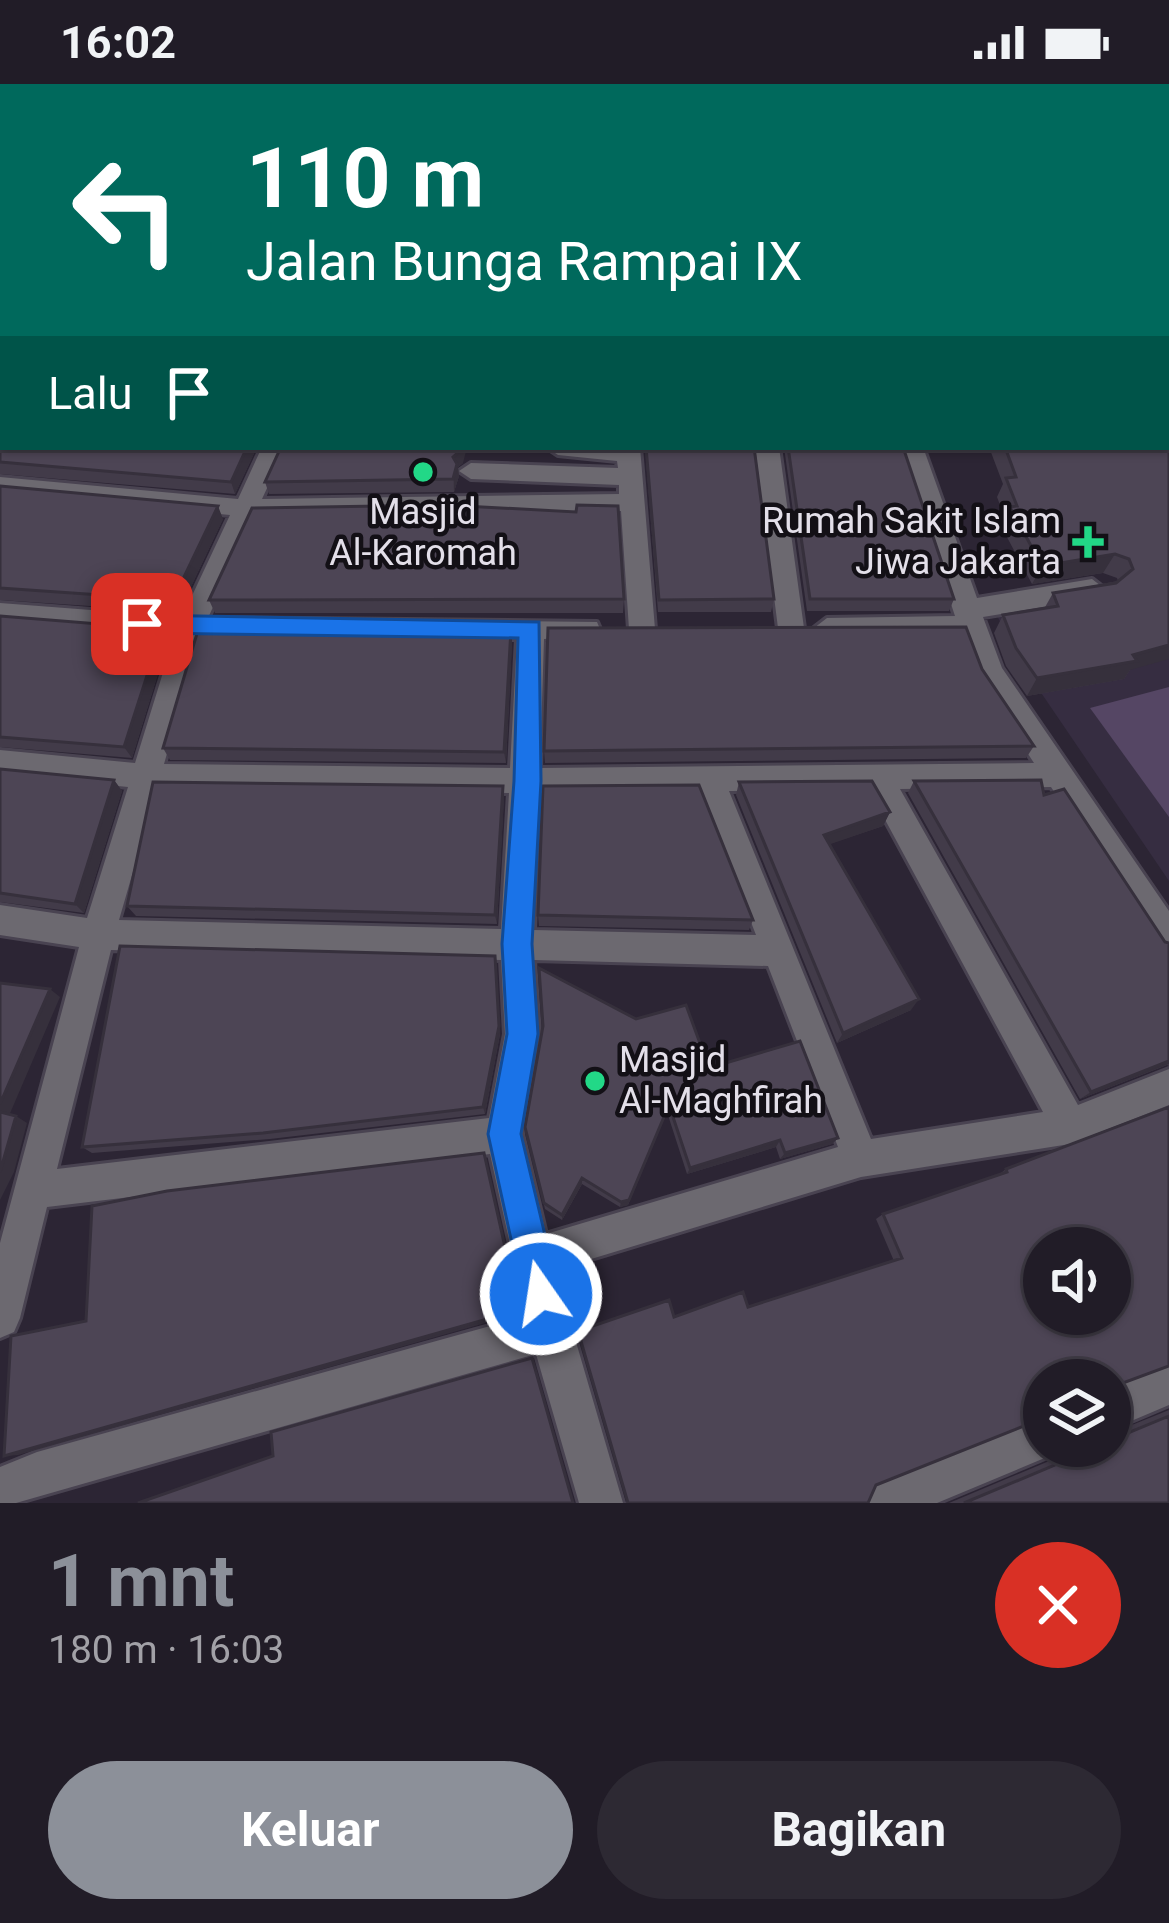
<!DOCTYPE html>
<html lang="id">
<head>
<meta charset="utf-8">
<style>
  :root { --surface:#211c27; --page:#2d2933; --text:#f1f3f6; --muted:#a2a1a7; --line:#3e3a44; --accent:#8c9099 }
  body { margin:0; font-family:Roboto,sans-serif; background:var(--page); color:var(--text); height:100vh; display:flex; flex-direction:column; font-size:45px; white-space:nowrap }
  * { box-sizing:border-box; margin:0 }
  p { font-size:39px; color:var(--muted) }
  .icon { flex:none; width:66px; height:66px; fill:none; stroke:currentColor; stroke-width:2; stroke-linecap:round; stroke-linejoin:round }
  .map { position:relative; height:1419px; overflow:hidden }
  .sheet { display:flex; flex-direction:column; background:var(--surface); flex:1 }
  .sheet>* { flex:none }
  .hud { position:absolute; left:0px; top:0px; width:1170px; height:366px; box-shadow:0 3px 9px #0004,0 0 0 3px var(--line); background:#00695c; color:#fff; overflow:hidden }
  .fabs { position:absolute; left:1023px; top:1143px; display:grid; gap:24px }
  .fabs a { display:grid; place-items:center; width:108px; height:108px; border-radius:50%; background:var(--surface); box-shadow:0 3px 9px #0004,0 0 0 3px var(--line); font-size:60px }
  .pin { position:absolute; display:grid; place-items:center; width:102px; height:102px; color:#fff; margin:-51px; border-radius:24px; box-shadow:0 6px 18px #0006 }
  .me { position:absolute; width:132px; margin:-66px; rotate:347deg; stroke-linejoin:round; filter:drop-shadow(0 0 9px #0008) }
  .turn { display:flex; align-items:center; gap:42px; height:252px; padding:0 48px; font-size:54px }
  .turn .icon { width:156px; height:156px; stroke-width:2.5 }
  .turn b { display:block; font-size:84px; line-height:102px }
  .then { display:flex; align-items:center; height:114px; padding:0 48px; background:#0003; gap:24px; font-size:45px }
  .round { display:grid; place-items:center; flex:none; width:126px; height:126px; border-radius:63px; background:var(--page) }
  .head { display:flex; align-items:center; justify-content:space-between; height:204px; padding:0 48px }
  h1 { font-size:72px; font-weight:700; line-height:90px; color:var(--accent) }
  .action { display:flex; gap:24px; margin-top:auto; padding:24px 48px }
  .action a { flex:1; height:138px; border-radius:72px; background:var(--accent); color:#fff; font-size:48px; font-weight:700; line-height:138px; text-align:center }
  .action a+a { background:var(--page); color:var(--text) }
  .status { display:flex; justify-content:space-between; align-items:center; height:84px; padding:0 60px; background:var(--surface); direction:ltr }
  .status svg { height:33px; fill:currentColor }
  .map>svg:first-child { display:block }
</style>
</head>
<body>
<div class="status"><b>16:02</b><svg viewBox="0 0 49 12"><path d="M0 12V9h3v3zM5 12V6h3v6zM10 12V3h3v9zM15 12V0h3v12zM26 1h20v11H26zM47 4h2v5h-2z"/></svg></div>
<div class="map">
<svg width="1169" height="1419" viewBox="0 0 1169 1419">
  <rect width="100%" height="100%" fill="#2c2534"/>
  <path fill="#362d41" d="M1169,495V797L1029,591L996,530Z"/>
  <path fill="#554664" d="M1169,603V733L1090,624Z"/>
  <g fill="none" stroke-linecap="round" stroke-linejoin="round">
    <defs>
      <path id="minor" d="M792,0H808V3H792Z
        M856,0H872L873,3H857Z
        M1167,145H1169V157H1167Z
        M1167,190H1169L1167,203Z
        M262,363H286L262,415L619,410V401L471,395L459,387L471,379L618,384L617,377L558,371L546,363H640L655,545L652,552L642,555L629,545L621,427L254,433L208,534L597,538L600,545L597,552L544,555L540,684L1034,679L979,596L963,552L827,554L814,544L827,534L955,532L899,363H923L977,514L1092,495L1105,505L1092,515L983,533L1002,584L1169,827V869L1157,865L1051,703L900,705L1078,1021L1169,985V1021L1070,1060L861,1093L555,1186L623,1419H579L536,1270L16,1419H0V1383L37,1368L526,1232L490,1070L47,1123L20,1234L14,1248L0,1254V1159L79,863L0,851V821L87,834L128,703L0,690V666L135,679L174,553L0,539V519L182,533L230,431L0,409V393L238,415ZM200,554L517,555L510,684L164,680ZM157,705L509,709L501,845L119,836ZM869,706L1043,1028L871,1055L729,707ZM700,708L756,851L534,846L539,709ZM111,866L501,876L505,950L489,1034L57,1085ZM534,876L768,882L838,1063L546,1150L522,1050L539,950Z
        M755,363H779L804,544L791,554L778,544Z
        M1169,1281V1321L1110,1346V1304Z
        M1044,1332V1362H1061L1059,1368L937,1419H863L870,1404Z"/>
    </defs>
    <use href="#minor" stroke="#494351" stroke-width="6"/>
    <use href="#minor" fill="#6c6970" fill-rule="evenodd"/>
  </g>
  <path fill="#423b49" d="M0,0L3,3V363H257L235,410L0,390Z
    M873,0H1169V131H1167V3H875Z
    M645,363H754L774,515L771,528H658Z
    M784,363H903L954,515L949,527H807Z
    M989,363H1167L1130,586L1124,595L1027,612L1006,582L994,549L1003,531L1044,525L1053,509L1118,497L1117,494L1103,489L1032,500L1001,442L1005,434L997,413L1003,400Z
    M463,379L458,383L459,392L454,408L269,410L265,398Z
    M0,402L223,435L179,528L0,516Z
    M576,428L624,515L623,529H215L209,516Z
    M0,532L162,545L168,557L132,674L0,663Z
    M512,558L506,679L170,676L163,664Z
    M982,585L1034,662L1026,674L545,679L544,667Z
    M0,685L114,696L122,707L84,829L0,818Z
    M914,697L1044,711L1165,858L1169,859V982L1167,981L1080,1015L908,709Z
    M739,698L890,728L883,742L829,760L911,926L837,959L736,711Z
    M504,713L497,840L136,832L127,822Z
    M538,831L753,836L749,846L539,842Z
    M495,872L500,950L485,1030L270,1055L92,1069L82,1063Z
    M709,984L838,1054L832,1060L780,1075L776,1063L687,1090L667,1028L628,1121L620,1123L582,1100L562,1136L545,1125L525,1043Z
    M1006,1085L1120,1300L1122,1345L1169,1326V1419H949L1061,1372L1064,1362H1110V1296L876,1401L868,1419H626L674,1233L748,1223L894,1177L876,1135L883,1130L997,1092Z"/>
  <path fill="#36303c" d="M247,363H257L235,410L231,398Z
    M462,363H467L463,379L458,383L459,392L454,408L453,373Z
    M218,422L223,435L179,528L173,516Z
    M1115,470L1103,489L1032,500L1042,482Z
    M162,545L168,557L132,674L124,663Z
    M511,545L512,558L506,679L504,668Z
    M1169,561V575L1130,586L1124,595L1027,612L1037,594Z
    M114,696L122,707L84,829L75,820Z
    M503,702L504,713L497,840L495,831Z
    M890,728L883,742L819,764L824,751Z
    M495,872L500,950L485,1030L483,1023Z
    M50,905L60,913L8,1034L0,1029V1020Z
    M919,915L911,926L837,959L843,949Z
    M1169,977V980L1080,1015L1091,1008Z
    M669,1021L628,1121L620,1123L621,1118Z
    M16,1032L27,1039L14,1088L0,1116V1088Z
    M838,1054L832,1060L780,1075L785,1069Z
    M780,1056L776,1063L687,1090L690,1084Z
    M486,1075L521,1229L18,1371L4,1372Z
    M582,1094V1100L562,1136V1131Z"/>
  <path fill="#4d4555" stroke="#36303c" stroke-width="3" fill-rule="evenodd" d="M0,0H787V3H3V363H247L231,398L0,378Z
    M889,0H1169V105H1167V3H890Z
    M1167,292L1169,296V561L1133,571L1137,577L1037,594L1016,564L1003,531L1058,522L1053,509L1116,499L1133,485L1129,475L1115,470L1042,482L1010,423L1017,422L1006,394L1016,393L1005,363H1167Z
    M281,363H462L461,366L453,373L457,380L453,395L265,398Z
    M646,363H754L774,515L659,516Z
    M788,363H903L954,515H810Z
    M0,402L218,422L173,516L0,504Z
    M445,421L576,428L577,421L618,422L624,515L209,516L252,424Z
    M0,532L162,545L124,663L0,653Z
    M966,543L982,585L1034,662L544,667L548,544Z
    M511,545L504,668L163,664L198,546Z
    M0,685L114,696L75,820L0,809Z
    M1041,696L1044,711L1064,705L1165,858L1169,859V977L1091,1008L914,697Z
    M872,697L890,728L824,751L919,915L843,949L739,698Z
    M153,698L503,702L495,831L127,822Z
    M699,701L753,836L538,831L543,702Z
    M120,862L495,872L499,942L483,1023L263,1049L82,1063Z
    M539,884L636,935L686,921L709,984L800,957L838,1054L785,1069L780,1056L690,1084L669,1021L629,1116L621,1118L582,1094L562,1131L544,1119L525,1043L543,942Z
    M0,899L50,905L0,1020Z
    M1169,1023V1282L1120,1300L1123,1351L1169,1332V1419H964L1074,1373L1077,1362H1110V1296H1044V1334L876,1401L868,1419H628L578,1247L669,1216L674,1233L743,1208L748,1223L902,1174L883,1130L1007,1088L1006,1085ZM1044,1164H1110V1230H1044Z
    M0,1028L16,1032L0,1088Z
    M484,1069L519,1226L4,1372L11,1252L86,1237L92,1122L167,1107Z
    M532,1274L573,1419H138L273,1372L271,1348Z"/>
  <path fill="#1a73e8" stroke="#114b97" stroke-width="3" d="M142,531L539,538L541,697L532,860L538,950L521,1050L559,1210L554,1223L541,1228L528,1223L523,1210L488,1050L507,950L502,860L514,697L518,554L142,549L130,540Z"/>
  <g fill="#22d887" stroke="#131016" stroke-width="4.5">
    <circle cx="423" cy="388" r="12"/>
    <path d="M1082 440h12v12h12v12h-12v12h-12v-12h-12v-12h12z"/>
    <circle cx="595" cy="997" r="12"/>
  </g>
  <g text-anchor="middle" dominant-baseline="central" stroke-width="9" stroke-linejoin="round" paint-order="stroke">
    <g font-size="36" fill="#e3dfe9" stroke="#131016">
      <text x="423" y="428">Masjid<tspan x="423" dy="41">Al-Karomah</tspan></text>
      <text x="1061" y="437" text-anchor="end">Rumah Sakit Islam<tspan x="1061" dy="41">Jiwa Jakarta</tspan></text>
      <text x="619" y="976" text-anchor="start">Masjid<tspan x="619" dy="41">Al-Maghfirah</tspan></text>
    </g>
  </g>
</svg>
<div class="fabs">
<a><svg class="icon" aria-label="sound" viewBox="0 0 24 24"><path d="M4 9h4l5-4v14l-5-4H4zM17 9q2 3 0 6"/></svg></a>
<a><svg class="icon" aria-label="layers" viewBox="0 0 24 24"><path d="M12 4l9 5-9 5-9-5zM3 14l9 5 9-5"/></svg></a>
</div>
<div class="pin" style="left:142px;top:540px;background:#d93025"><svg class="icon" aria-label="arrive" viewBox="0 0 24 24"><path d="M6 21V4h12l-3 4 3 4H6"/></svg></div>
<svg class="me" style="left:541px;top:1210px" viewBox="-20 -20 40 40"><circle r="17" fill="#1a73e8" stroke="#fff" stroke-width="3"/><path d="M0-11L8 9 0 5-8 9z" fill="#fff"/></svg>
<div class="hud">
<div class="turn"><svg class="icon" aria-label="left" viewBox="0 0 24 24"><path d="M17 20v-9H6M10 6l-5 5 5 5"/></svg><div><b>110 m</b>Jalan Bunga Rampai IX</div></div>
<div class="then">Lalu<svg class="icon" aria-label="arrive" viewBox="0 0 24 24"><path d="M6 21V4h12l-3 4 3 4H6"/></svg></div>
</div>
</div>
<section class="sheet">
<div class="head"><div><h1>1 mnt</h1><p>180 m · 16:03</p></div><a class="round" style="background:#d93025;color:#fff"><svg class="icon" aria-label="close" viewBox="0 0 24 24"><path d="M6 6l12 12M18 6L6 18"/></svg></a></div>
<div class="action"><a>Keluar</a><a>Bagikan</a></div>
</section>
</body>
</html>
